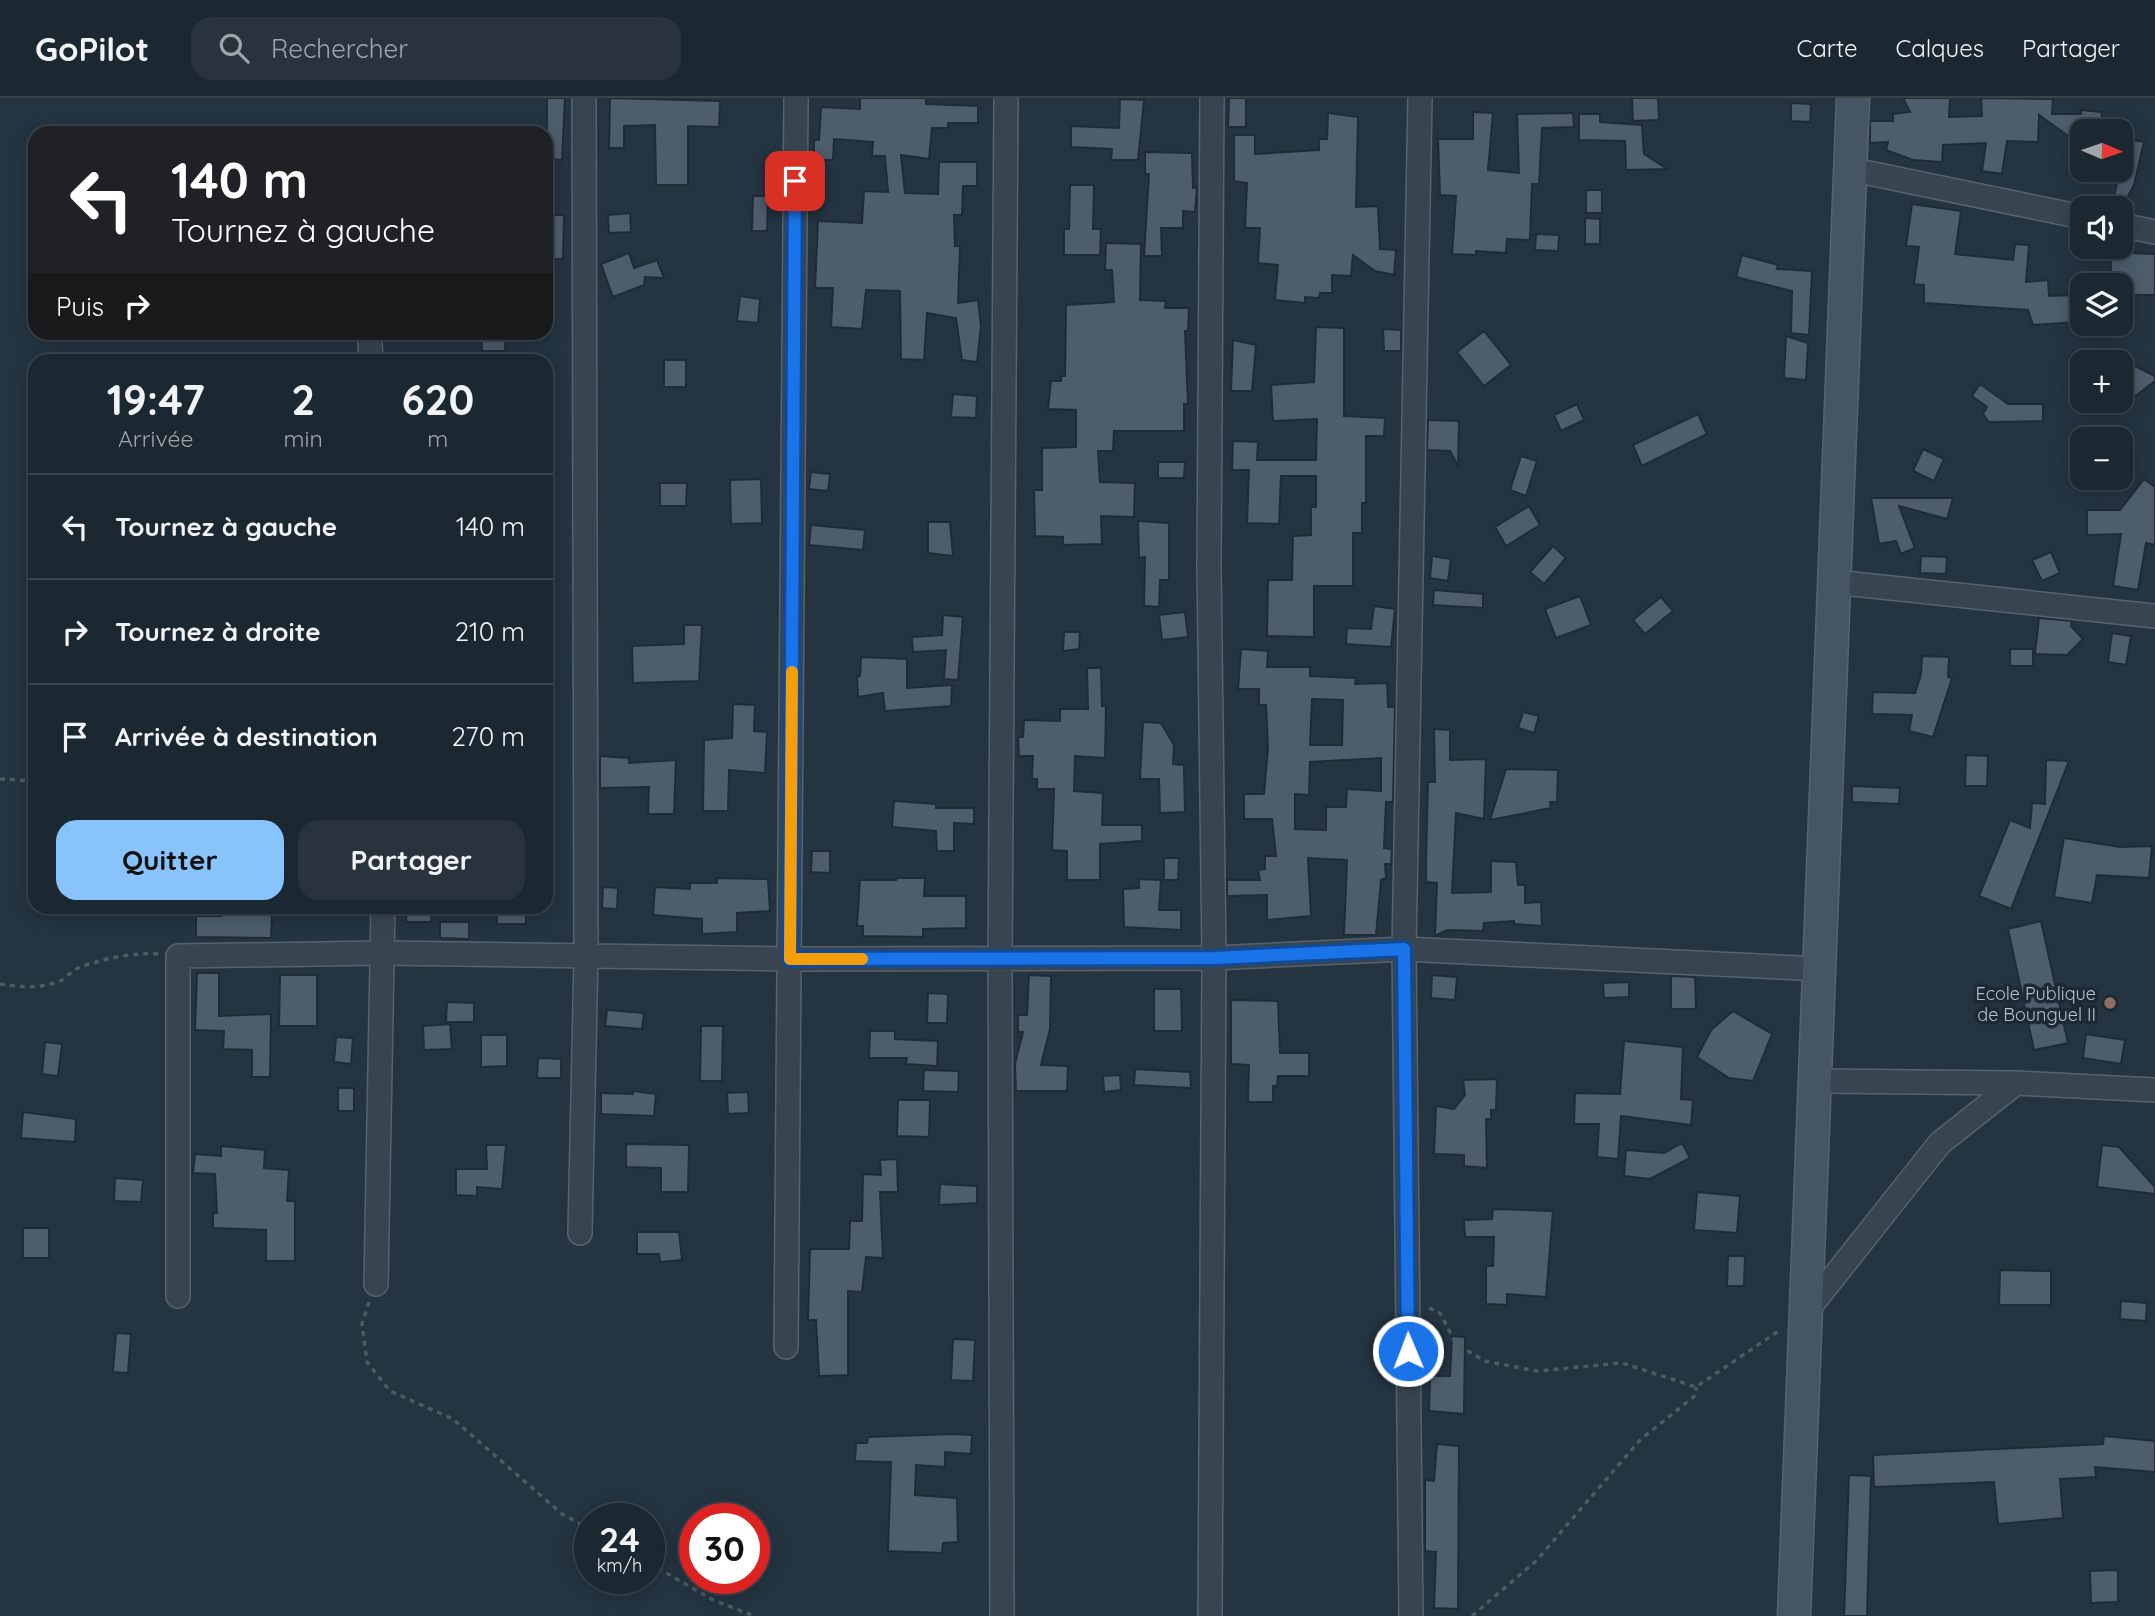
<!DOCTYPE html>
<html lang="fr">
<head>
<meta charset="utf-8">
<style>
  :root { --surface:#1b2731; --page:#28333d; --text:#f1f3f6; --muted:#a0a5ab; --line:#39444d; --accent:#89c3fc }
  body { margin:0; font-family:Quicksand,sans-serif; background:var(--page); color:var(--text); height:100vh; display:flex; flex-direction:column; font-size:26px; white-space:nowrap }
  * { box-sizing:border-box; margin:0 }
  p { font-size:23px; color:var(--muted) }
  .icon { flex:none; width:38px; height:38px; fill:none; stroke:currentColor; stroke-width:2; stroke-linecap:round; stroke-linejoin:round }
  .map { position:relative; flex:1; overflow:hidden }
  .details { position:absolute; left:28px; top:256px; width:525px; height:560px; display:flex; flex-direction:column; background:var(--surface); border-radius:21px; box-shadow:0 4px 18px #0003,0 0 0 2px var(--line) }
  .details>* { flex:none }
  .guide { position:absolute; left:28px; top:28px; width:525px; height:214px; border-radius:21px; box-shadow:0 4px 18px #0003,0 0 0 2px var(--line); background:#202124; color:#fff; overflow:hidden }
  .needle { width:46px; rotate:92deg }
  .fabs { position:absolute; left:2070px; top:21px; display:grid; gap:14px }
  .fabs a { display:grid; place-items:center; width:63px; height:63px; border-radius:14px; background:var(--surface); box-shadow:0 4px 18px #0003,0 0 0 2px var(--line); font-size:35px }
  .speed { position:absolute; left:574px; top:1405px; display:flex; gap:14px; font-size:35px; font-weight:700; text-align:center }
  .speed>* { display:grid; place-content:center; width:91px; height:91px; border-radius:50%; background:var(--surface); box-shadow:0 4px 18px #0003,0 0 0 2px var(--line); line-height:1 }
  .speed small { font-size:18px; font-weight:400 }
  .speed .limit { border:10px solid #d22; background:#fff; color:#111 }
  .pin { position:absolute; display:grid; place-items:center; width:60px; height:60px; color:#fff; margin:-30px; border-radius:14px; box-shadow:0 4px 10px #0006 }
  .me { position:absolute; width:77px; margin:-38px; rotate:359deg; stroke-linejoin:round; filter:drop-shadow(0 0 5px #0008) }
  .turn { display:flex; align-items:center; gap:24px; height:147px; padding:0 28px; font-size:32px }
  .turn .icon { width:91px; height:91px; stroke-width:2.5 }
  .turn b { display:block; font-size:49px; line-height:60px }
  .then { display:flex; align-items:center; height:66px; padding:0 28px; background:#0003; gap:14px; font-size:26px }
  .eta { display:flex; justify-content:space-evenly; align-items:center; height:119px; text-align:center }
  .eta b { font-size:42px; font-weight:800; line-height:49px }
  .button { display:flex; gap:14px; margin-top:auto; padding:14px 28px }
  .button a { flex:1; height:80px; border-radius:21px; background:var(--accent); color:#111; font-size:28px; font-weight:800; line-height:80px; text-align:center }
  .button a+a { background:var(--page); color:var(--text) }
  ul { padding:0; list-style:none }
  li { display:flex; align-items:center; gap:21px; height:105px; padding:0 28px; border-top:2px solid var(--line) }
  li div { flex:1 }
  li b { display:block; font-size:26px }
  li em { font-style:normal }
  header { display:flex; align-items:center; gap:42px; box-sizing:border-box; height:98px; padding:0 35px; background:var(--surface); border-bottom:2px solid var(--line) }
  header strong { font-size:33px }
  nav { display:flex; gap:38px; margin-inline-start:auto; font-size:24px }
  .search { width:490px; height:63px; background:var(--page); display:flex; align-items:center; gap:18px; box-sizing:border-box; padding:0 24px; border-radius:21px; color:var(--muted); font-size:26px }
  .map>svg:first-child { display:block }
</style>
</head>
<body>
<header>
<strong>GoPilot</strong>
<div class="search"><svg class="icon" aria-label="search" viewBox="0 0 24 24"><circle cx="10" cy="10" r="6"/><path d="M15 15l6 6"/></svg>Rechercher</div>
<nav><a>Carte</a><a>Calques</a><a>Partager</a></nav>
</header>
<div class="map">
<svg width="2155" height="1518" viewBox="0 0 2155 1518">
  <rect width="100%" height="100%" fill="#243441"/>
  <path fill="#4d5d6c" stroke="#1f2c37" stroke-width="2" fill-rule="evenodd" d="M547,0H565L562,62L547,61Z
    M610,0L720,3L719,29L688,28V87H656L655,27L624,28V50H609Z
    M860,0H926V6L978,8V25H948V30H932L929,61L901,57L905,95L938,96L939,64H977V88H963L962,117H954L955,148H960L958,205L978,202L981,228L977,264L962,262L956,220L927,215L924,262L901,261L900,193L866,192L862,231L831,229L833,190H815L818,123L862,125L864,93L888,94L885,58H872L873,44L834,41L833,62H814V42H819L821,9L860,11Z
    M1229,0H1246V29H1228Z
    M1632,0H1658L1659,22L1633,23Z
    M1903,0H1950L1949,19L1982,18L1981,0L2053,1L2052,16H2081V12L2102,14L2100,33H2082V48L2039,17L2038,44L2007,43L2002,76L1982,73L1986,45L1943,47L1942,64L1913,62L1886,52L1888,44L1870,45V23H1893V16L1910,14Z
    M1120,1L1144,2L1138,62H1111L1112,51L1071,49V28L1119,30Z
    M1791,5L1811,6L1810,24L1791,23Z
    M1473,14L1493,15L1488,72L1519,75L1517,16L1573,15L1574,29L1542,30L1539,86H1532L1530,142L1507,141L1506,155L1476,153V157L1452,156L1456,98L1440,97L1438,41H1473Z
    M1328,15L1358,19L1356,109L1378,108L1380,151L1396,152L1394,177L1375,173L1353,157L1351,178L1332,177V195H1320L1319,200L1305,199V205L1275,202L1278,167L1258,165L1260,130H1245L1247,85L1234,83V37H1255V56L1319,52V41H1327Z
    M1579,16H1600V24L1642,27L1644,56L1667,71L1626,72L1625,43L1579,42Z
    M2128,41L2144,44L2134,87L2121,111L2111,110Z
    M1145,54L1192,55L1193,90H1197L1195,114L1183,113V130H1161L1162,158H1144L1149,76H1145Z
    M1070,87H1094L1093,131H1101L1100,157H1064V131H1069Z
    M1586,92H1602V115H1586Z
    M753,98H768L767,133H752Z
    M1912,106L1961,113L1955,156L2013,162L2015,146L2029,147L2026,184L2048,182L2049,198L2073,197L2078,224L2033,227L2028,212L1924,205V187L1914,186L1919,149L1906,148Z
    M630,115L631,134L609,135L608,117Z
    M546,117H564L563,161H546Z
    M1585,120L1600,121V146H1585Z
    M1536,136L1559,137L1558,153L1535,152Z
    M1106,145L1141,146L1140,202L1166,203L1165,210H1189L1188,233H1185L1188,306H1184V333H1114L1113,353H1098L1100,384L1135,385L1134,419L1101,418L1102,446L1063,447V439L1035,438L1034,392H1042V350L1076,349V312L1048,311L1051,283H1061V278H1065L1066,207L1114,204L1112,172H1105Z
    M2112,149H2132V155L2155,156V197H2121V187H2110Z
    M629,155L634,170L657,162L664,180L645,179L644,187L613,199L601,166Z
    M1742,157L1778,167L1777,171L1812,173L1809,237L1791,235L1792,193L1736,179Z
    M740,198L760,201L758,225L737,223Z
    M1316,229L1344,230V318L1385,320L1384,338H1366V405H1362V435H1353V488H1314V539L1267,538L1268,482H1292L1293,438L1311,437V409H1316V378H1281L1279,426L1247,425L1249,372H1232L1233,343L1258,344L1257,362H1316L1317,321L1273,323L1271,287L1314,284Z
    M1383,231L1401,232V253H1384Z
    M1484,233L1511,267L1484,288L1457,254Z
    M482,234H506L505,253H482Z
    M1786,238L1808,245L1806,282L1784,280Z
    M1233,242L1256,247L1252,293H1231Z
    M2121,261L2155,278V283L2121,309Z
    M664,262H686V289H664Z
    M1980,286L2008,306H2043V323L1989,324L1983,316L1987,309L1972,298Z
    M953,296L977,298L976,320L951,319Z
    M1577,306L1584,322L1561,333L1554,317Z
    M1698,316L1707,336L1642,368L1633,347Z
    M1428,322L1459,323L1458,368L1450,353L1427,352Z
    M1923,351L1944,361L1934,383L1913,373Z
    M1521,358L1537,363L1526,398L1510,392Z
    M1158,364H1185L1184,380H1158Z
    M811,374L830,376L828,393L809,391Z
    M761,381L762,425L731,426L730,382Z
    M2144,381L2155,389V447L2146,445L2138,492L2113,488L2121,436L2087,437V412H2120Z
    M660,385H687L686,408H660Z
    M1871,400H1953L1947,421L1899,408L1915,450L1901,456L1896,443L1879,446Z
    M1529,408L1540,427L1506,448L1495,429Z
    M1138,423L1169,425V482H1160L1159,509L1144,508L1145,459L1139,460Z
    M928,424H950L953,458L928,455Z
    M811,427L865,432L863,452L809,447Z
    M1553,448L1566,460L1544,486L1530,474Z
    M2051,454L2060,475L2042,483L2032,462Z
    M1432,458L1451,461L1448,483L1430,480Z
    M1921,458L1947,459L1946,476L1920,475Z
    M1434,492L1483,496V510L1433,507Z
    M1580,498L1591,527L1556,540L1545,511Z
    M1661,499L1673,513L1645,536L1633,522Z
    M1374,508L1395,511L1391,549L1346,546L1347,530L1371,531Z
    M1185,514L1188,539L1162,542L1159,517Z
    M943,517L963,519L958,582L944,581L946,552L913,554L912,539L942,537Z
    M2039,520L2072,523L2071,528L2083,541L2067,557L2035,556Z
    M684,527H702L699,583L633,585L632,548L684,546Z
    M1064,534H1080L1079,551L1063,553Z
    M2112,535L2131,538L2126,567L2108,564Z
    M1241,551L1268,553L1267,569H1310V578L1356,580L1355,586L1387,585L1388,609H1395L1393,704H1386L1384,750L1392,751L1391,766H1385L1386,780L1381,782L1376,837H1344L1347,762L1308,760L1311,818L1267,822V797L1227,798V782H1260L1258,772L1265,771V758H1276L1272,721H1244V696H1264L1268,650L1266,607H1259V591H1238ZM1312,601L1343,602L1342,647H1310ZM1381,660V693L1347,691L1346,709H1326V732L1295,731V696L1309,697L1310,664Z
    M2010,551H2033V568H2010Z
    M1922,558L1949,559L1948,579L1952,580L1933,639L1909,633L1912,617L1872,616L1873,594L1915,595L1921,576Z
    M861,559L907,561V590L952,587L951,608L885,613L883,595L858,599L857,579L860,578Z
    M1087,570H1101L1102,608H1106L1105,660L1075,658L1074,693L1103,695L1102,727H1142V743L1100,746V782H1067V753L1052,752L1054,691H1037V681H1032L1033,658H1019L1018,639H1023L1024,622L1060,623V611H1088Z
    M733,606L755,607L754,633L767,634L765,675L729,672L728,713H703L704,642L732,640Z
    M1523,614L1539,618L1534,635L1518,630Z
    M1143,624L1161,625L1174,647L1173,666L1184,667L1185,714L1160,715L1159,681H1140Z
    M1434,631L1450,632V662L1486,661L1484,721L1456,715L1452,795L1491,794V763L1516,764L1518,787H1525V805L1541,804L1542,828L1514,826V823L1484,825L1483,833L1447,832L1435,838L1437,785L1426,784V761L1428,684H1435Z
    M1966,657L1988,658L1987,688H1965Z
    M600,658L629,660V665L676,662L674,716H648L649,689L600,690Z
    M2046,662L2069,663L2011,811L1979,798L2010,722L2030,730L2032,705L2045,706Z
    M1506,671L1558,672L1557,704H1550L1551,710L1490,722Z
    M1852,688L1900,690L1899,706L1852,704Z
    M894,703L936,706V710H974V726L954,725V753H937L936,733L892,729Z
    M2064,740L2120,749L2152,748L2149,780L2097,777L2092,805L2054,799Z
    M812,753H830V775L811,774Z
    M1164,760H1179L1178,782H1164Z
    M717,780L768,781L770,813L737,815V834L702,836V821L653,817L655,789L690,791V785H717Z
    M896,780H925L924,798H966V830L923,831V839L863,838V828H857L860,782H896Z
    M1139,781L1161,782L1159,812H1181V832L1124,829L1123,791L1139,790Z
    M603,789L618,790L617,811L602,810Z
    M407,808H432L431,824H406Z
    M497,808H526V826H497Z
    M222,810L272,815L271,840L196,839V818H221Z
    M2041,823L2068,945L2034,952L2008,831Z
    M440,824H469V841L440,840Z
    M197,875H219V918L271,916L270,979H252V952L223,951L224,933L195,932Z
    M280,877H317V928H279Z
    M1029,877L1051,878L1050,931L1041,967L1068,968L1067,993H1016L1015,966L1023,934H1018V917H1027Z
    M1432,877L1457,879L1455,902L1431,900Z
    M1671,878L1695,879L1696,911H1671Z
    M1629,884V899L1604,900L1603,885Z
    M1154,891H1181L1182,933H1154Z
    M928,895L948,896L947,925H927Z
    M1231,902L1278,903L1280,955H1309V978H1278L1277,988H1273V1004H1248L1249,967L1231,966Z
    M447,904L474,905V924H446Z
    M607,912L644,915L642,931L605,928Z
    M1733,913L1772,936L1753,983L1729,980L1697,959L1711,932Z
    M450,926L452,951L424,952L423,928Z
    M701,928H723L722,983H700Z
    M870,933H895V941L938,943L937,968L906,966L907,960H869Z
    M2086,936L2125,942L2121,966L2083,960Z
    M481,937H507V968L481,969Z
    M336,939L353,940L351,966L334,964Z
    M1624,943L1683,949L1681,1001L1693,1002L1691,1027L1621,1018L1618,1061L1597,1059L1599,1026H1574L1575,995L1620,996Z
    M45,944L62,946L58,978L42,976Z
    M538,960L561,961V980H537Z
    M1135,971L1190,974L1191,990L1134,987Z
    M924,972L959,973L958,994L923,993Z
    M1120,977L1121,992L1104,994L1103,978Z
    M1497,981L1496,1012H1491V1021H1486L1487,1070L1464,1068V1057L1434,1056L1436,1008L1454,1011L1465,997L1463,982Z
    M338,990H354V1013H338Z
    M633,993L656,996L654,1018L601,1016V995L633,996Z
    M748,994L749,1015L728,1016L727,995Z
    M898,1002H930L929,1039L897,1038Z
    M23,1014L76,1021L75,1044L21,1040Z
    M1682,1045L1690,1060L1650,1081L1624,1078L1626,1052L1664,1055Z
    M626,1046L689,1047L688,1094H661V1070L626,1069Z
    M486,1047H506L502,1091L477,1089V1098L456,1097V1071H487Z
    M2102,1047L2119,1049L2155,1089V1096L2097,1089Z
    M221,1048L265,1052L264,1070L289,1072L287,1103H295V1163H266V1132L213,1130V1115H217L215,1076L193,1075L195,1056L221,1058Z
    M897,1061L898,1094H880L883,1160L866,1159L862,1194L848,1193V1277L819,1278L816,1222H808L810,1151H849L850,1123H862L863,1076L881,1077L880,1062Z
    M115,1080L143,1082L141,1104L114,1103Z
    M940,1086L977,1088V1105L939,1107Z
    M1697,1094L1740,1098L1737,1135L1694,1132Z
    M1493,1111L1553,1113L1546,1199L1507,1196V1207L1486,1206V1168H1493L1494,1139H1465L1464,1122L1492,1121Z
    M23,1130H49V1160H23Z
    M637,1134H679L682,1162L660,1164L659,1156H637Z
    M1728,1158H1745L1744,1188H1727Z
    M2000,1172L2051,1173V1207H1999Z
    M2121,1203L2147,1205L2146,1223L2120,1221Z
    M116,1235L131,1236L128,1275L113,1274Z
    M1452,1238L1465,1239L1464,1316L1429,1313L1430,1278H1450Z
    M953,1241L975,1242L973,1283L951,1282Z
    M953,1336L972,1337L971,1356L945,1354V1369L916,1367L915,1397L957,1400L958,1444L943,1445L942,1455L888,1453L891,1364L855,1363L856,1345H867L868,1339Z
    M2104,1338L2155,1343V1374L2095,1369L2096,1379L2060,1381L2063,1420L1998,1426L1994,1384L1874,1389L1873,1357L2103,1346Z
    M1437,1346L1459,1348L1458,1511L1434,1510L1436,1454L1425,1453V1382L1434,1383Z
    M1849,1377L1871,1378L1867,1518H1844Z
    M2118,1472V1504L2091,1505L2090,1473Z"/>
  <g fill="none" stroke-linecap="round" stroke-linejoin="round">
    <defs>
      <path id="minor" d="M1849,71L2082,119
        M2121,127L2155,134
        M370,245L371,262
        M1834,484L2155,518
        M1817,983L2016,985L2155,992
        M580,1135L586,858L584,0
        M376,1186L383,808
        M178,1198V858L383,855L790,861L1214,860L1404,851L1820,871
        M1805,1215L1940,1045L2016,985
        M786,1249L796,0
        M1002,1518L1000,861L1006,0
        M1210,1518L1214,860L1209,467L1212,0
        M1411,1518L1404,851L1420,0"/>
      <path id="secondary" d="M1794,1518L1853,0"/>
    </defs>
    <use href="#minor" stroke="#56636e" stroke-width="26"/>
    <use href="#secondary" stroke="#56636e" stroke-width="35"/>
    <path stroke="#465f5f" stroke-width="3.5" stroke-dasharray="5 5" stroke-linecap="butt" d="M0,681L35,683
      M0,886C20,889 40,891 60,883C66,880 71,873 78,870C101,861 134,854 159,856
      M369,1204L362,1226L367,1264L390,1293L453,1321L562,1416L590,1431
      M1429,1210L1440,1215L1456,1246L1485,1263L1537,1273L1622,1265L1696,1289L1780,1232
      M649,1465L713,1502L754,1518
      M1472,1518L1536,1463L1640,1342L1696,1297V1289"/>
    <use href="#minor" stroke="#384550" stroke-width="23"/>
    <use href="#secondary" stroke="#465563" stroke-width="32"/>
  </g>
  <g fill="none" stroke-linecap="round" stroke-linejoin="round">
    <defs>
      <path id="route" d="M795,83L790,861L1214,860L1404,851L1408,1253"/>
    </defs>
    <use href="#route" stroke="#114b97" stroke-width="18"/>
    <use href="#route" stroke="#1a73e8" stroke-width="12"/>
    <path stroke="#f59e0b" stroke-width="12" d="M792,574L790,861H862"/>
  </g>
  <circle fill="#8d6e63" stroke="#1d2a35" stroke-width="2.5" cx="2110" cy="905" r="7"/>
  <g text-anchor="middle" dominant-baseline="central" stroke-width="7" stroke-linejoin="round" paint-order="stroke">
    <g font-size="18" fill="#b5c0cb" stroke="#1d2a35" text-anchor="end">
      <text x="2096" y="895">Ecole Publique<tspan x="2096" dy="21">de Bounguel II</tspan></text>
    </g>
  </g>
</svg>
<div class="fabs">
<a><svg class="needle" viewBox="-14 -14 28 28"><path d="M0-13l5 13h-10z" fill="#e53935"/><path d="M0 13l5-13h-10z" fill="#a0a5ab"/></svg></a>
<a><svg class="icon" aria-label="sound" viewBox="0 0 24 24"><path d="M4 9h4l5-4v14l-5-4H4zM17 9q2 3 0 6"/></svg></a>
<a><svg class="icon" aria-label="layers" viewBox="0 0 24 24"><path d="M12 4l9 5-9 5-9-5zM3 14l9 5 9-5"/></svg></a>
<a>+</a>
<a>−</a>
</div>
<div class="speed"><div>24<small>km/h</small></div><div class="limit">30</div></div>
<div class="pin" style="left:795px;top:83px;background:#d93025"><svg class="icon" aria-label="arrive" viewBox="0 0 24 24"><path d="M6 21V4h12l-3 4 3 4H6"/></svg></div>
<svg class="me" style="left:1408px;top:1253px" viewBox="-20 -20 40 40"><circle r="17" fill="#1a73e8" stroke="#fff" stroke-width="3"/><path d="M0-11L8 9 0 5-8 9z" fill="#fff"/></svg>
<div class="guide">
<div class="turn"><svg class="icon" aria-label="left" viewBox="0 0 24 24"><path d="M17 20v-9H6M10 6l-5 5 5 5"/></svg><div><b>140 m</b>Tournez à gauche</div></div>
<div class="then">Puis<svg class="icon" aria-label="right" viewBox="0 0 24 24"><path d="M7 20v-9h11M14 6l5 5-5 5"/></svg></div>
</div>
<section class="details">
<div class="eta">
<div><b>19:47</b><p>Arrivée</p></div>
<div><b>2</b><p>min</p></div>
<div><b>620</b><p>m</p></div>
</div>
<ul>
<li><svg class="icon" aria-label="left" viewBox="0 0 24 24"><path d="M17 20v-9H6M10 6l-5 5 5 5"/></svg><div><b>Tournez à gauche</b></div><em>140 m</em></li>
<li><svg class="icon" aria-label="right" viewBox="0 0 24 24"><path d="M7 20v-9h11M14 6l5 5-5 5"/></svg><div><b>Tournez à droite</b></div><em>210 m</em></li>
<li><svg class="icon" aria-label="arrive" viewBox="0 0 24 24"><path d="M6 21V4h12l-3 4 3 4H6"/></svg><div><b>Arrivée à destination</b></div><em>270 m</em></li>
</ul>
<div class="button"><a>Quitter</a><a>Partager</a></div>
</section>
</div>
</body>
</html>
